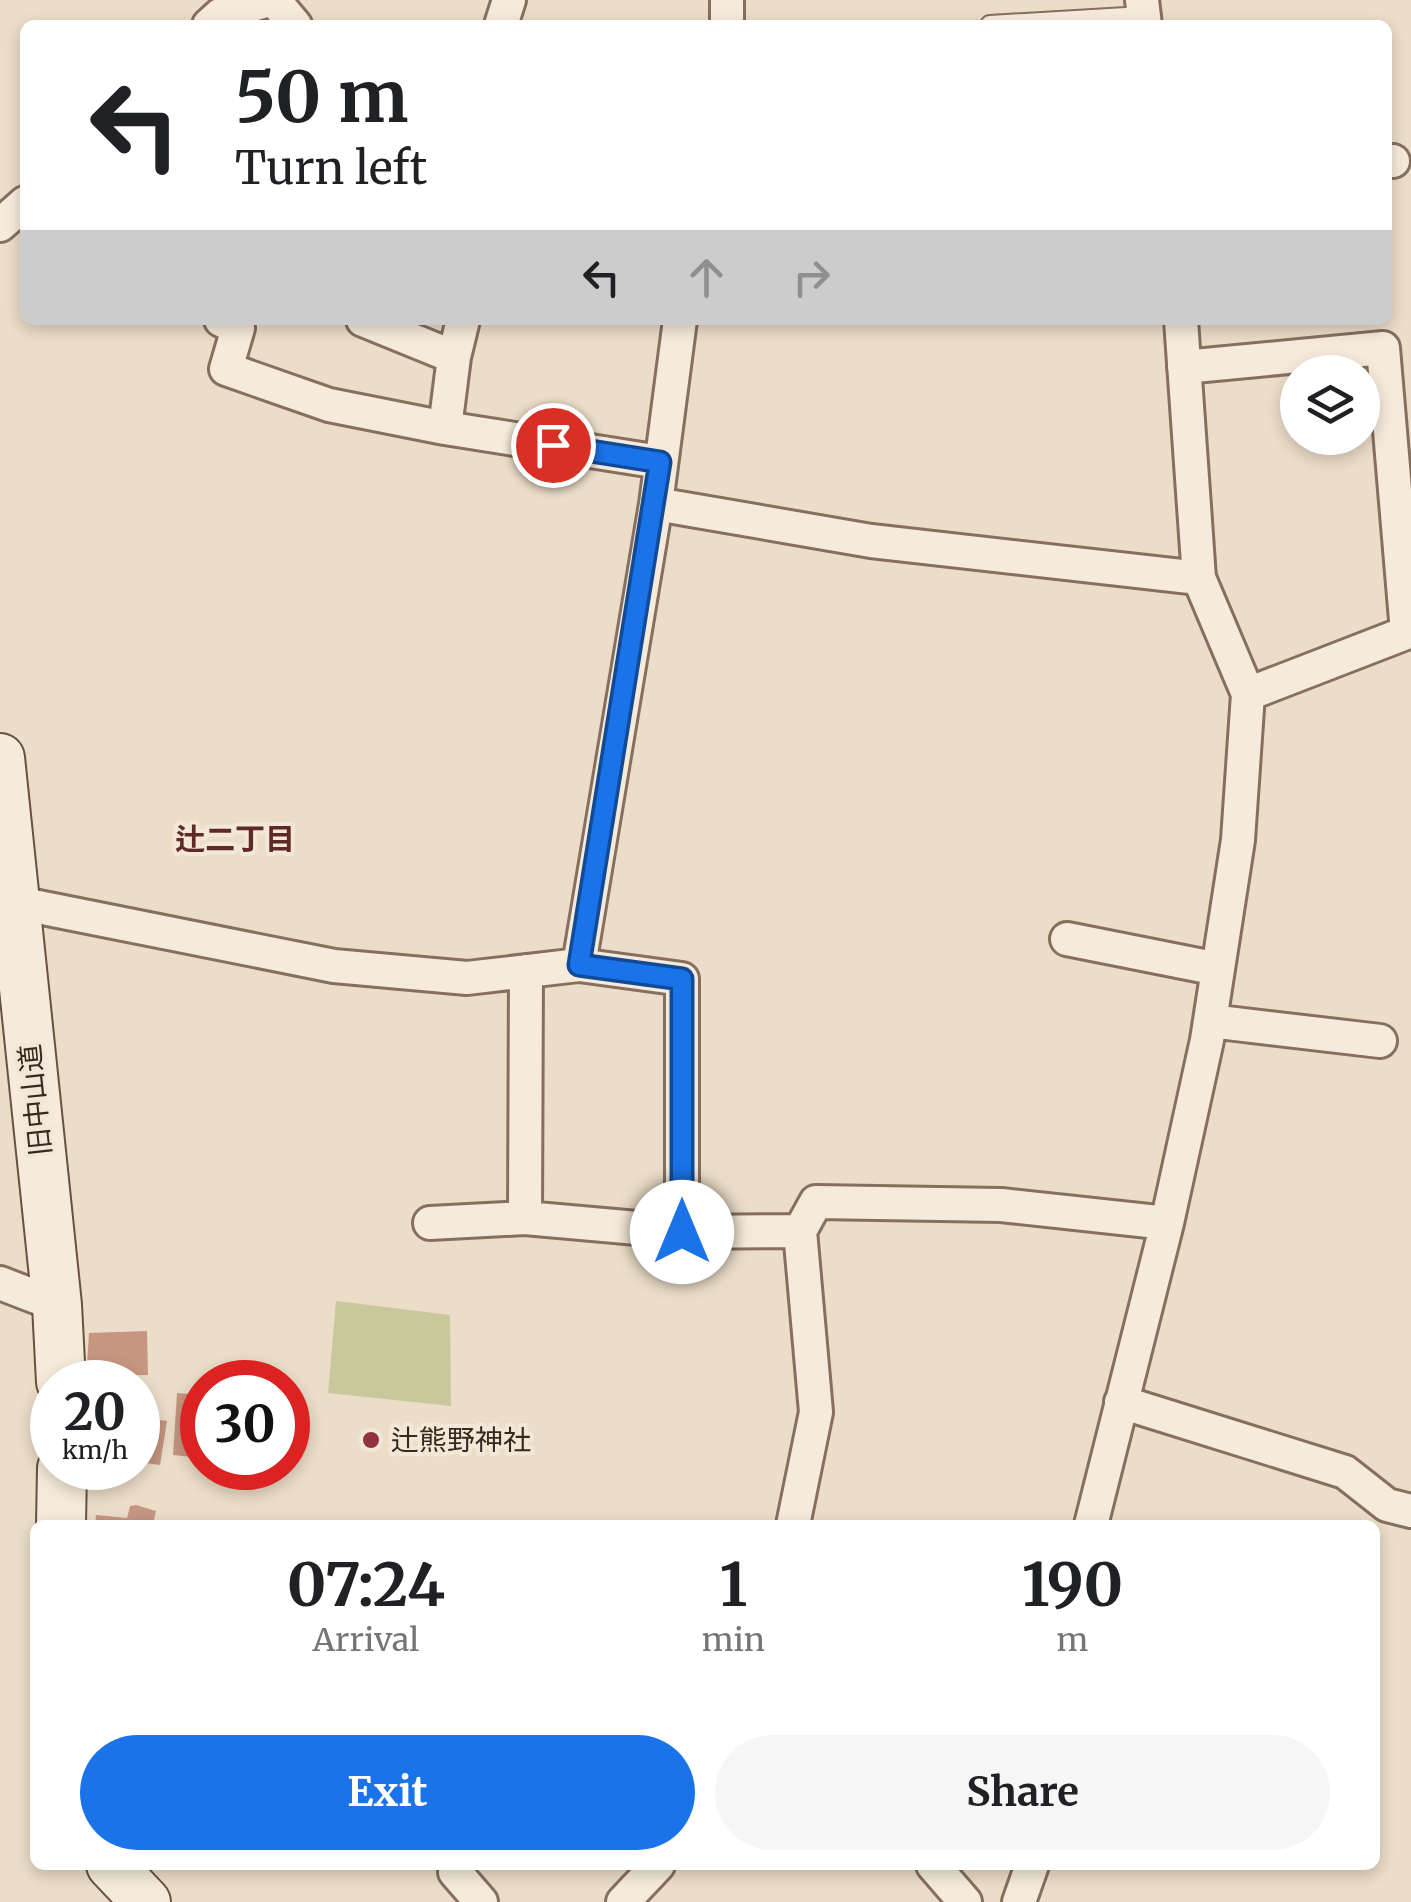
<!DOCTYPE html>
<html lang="en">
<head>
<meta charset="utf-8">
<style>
  :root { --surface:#fff; --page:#f6f6f6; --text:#202124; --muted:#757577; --accent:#1a73e8 }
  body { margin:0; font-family:Merriweather,"Noto Sans JP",serif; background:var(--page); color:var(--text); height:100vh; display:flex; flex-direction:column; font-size:38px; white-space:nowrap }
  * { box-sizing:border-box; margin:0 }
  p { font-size:32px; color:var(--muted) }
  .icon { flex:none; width:55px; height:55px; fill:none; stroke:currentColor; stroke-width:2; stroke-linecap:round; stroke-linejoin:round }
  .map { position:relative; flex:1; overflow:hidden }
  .details { position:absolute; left:30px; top:1520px; width:1350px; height:350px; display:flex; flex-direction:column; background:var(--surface); border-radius:15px; box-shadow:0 5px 15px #0003 }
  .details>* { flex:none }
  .guide { position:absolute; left:20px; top:20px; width:1372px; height:305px; border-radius:15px; box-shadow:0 5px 15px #0003; background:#fff; color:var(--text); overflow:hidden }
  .fabs { position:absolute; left:1280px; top:355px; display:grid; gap:20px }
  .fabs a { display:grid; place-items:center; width:100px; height:100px; border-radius:50%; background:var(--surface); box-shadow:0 5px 15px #0003; font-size:50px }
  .speed { position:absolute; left:30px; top:1360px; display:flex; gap:20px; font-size:50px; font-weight:700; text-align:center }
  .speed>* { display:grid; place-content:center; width:130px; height:130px; border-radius:50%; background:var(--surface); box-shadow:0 5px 15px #0003; line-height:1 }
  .speed small { font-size:25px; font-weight:400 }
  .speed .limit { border:15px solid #d22; background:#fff; color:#111 }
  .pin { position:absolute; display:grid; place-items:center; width:85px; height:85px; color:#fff; margin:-42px; border:5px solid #fff; border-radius:50%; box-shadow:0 2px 10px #0007 }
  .me { position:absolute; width:110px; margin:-55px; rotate:0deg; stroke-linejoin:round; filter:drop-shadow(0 0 8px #0008) }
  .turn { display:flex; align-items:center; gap:35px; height:210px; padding:0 50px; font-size:45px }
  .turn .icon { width:130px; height:130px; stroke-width:2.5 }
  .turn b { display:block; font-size:70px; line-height:85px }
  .lanes { display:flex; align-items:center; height:95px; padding:0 50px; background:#0003; justify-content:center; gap:50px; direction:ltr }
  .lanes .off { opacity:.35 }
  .eta { display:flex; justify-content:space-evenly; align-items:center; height:170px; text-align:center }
  .eta b { font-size:60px; font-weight:700; line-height:70px }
  .primary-button { display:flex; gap:20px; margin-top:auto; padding:20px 50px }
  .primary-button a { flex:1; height:115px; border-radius:60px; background:var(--accent); color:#fff; font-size:40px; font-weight:700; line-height:115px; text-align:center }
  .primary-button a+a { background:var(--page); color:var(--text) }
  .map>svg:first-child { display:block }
</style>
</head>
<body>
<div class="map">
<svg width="1411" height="1902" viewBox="0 0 1411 1902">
  <rect width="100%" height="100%" fill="#ebddc8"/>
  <path fill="#c8c89c" d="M336,1301L450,1315L451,1406L328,1393Z"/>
  <path fill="#c69681" d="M147,1331L148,1375L91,1376L87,1366L89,1333Z
    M177,1393L202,1395V1458L173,1455Z
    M138,1417L167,1421L160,1465L138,1462Z
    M136,1505L156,1511L153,1525H95L96,1515L127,1518L130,1506Z"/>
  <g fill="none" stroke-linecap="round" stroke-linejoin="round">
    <defs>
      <path id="lane" d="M990,25L1143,16"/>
      <path id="street" d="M274,0L295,25
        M727,0V25
        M1142,0L1145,25
        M209,25L220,15L269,0
        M501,25L509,0
        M1388,161H1393
        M0,225L25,203
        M221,320L238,328L226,369L329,405L445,428L660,462
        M363,320L454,357
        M1184,367L1383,348L1407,632
        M445,428L454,357L463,320
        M656,504L871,541L1199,578
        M1248,694L1411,631
        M13,902L334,966L467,978L579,965L682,979V1232
        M1067,939L1218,969
        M579,965L656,504L680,320
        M1210,1021L1380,1041
        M525,1218L526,971
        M430,1223L525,1218L682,1232L800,1231
        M0,1283L57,1305
        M1121,1402L1345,1472L1387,1505L1411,1511
        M793,1525L816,1412L800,1231L816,1202L1001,1205L1167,1223
        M1091,1525L1167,1223L1207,1040L1238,840L1248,694L1199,578L1181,320
        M933,1865L965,1902
        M455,1872L481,1902
        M623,1902L658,1865
        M1019,1902L1032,1865"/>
      <path id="secondary" d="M0,758L57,1305L61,1382
        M61,1525L62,1468
        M111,1865L146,1902"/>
    </defs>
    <use href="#lane" stroke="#866f5e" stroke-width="22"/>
    <use href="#street" stroke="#866f5e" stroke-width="38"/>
    <use href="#secondary" stroke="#675141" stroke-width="52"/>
    <use href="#lane" stroke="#f6ebdb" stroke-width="18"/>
    <use href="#street" stroke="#f6ebdb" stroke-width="32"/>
    <use href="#secondary" stroke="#f6ebdb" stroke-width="48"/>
  </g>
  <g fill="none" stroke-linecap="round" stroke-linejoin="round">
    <defs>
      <path id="route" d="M553,445L660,462L579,965L682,979V1232"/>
    </defs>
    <use href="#route" stroke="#114b97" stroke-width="25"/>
    <use href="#route" stroke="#1a73e8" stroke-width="18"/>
  </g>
  <circle fill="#90333d" stroke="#f3e8d7" stroke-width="4" cx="371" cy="1440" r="10"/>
  <g text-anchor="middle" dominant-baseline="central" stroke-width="8" stroke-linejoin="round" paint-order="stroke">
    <g font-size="28" fill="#372921" stroke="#f3e8d7">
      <text transform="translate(35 1100) rotate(-96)">旧中山道</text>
    </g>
    <g font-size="28" fill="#372921" stroke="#f3e8d7" text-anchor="start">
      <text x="391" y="1440">辻熊野神社</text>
    </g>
    <g font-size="30" font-weight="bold" fill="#602a24" stroke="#f3e8d7">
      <text x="235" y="839">辻二丁目</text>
    </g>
  </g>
</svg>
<div class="fabs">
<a><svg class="icon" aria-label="layers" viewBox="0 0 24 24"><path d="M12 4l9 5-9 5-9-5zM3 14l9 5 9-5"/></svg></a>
</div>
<div class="speed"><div>20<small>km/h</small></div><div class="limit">30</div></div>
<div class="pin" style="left:553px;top:445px;background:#d93025"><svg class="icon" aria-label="arrive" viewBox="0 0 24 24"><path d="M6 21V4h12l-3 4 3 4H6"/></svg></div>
<svg class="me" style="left:682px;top:1232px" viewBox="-20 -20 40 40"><circle r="19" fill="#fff"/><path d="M0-13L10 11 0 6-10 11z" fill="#1a73e8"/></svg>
<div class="guide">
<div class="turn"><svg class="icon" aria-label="left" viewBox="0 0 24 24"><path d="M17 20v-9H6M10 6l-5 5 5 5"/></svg><div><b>50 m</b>Turn left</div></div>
<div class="lanes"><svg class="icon" aria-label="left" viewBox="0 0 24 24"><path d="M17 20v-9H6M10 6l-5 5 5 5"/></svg><svg class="icon off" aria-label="ahead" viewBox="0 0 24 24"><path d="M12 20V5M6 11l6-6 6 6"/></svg><svg class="icon off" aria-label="right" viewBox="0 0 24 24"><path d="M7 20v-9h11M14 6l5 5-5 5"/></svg></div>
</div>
<section class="details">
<div class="eta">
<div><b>07:24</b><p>Arrival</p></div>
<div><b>1</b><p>min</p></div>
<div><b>190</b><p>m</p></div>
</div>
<div class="primary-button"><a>Exit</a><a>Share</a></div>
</section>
</div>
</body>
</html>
